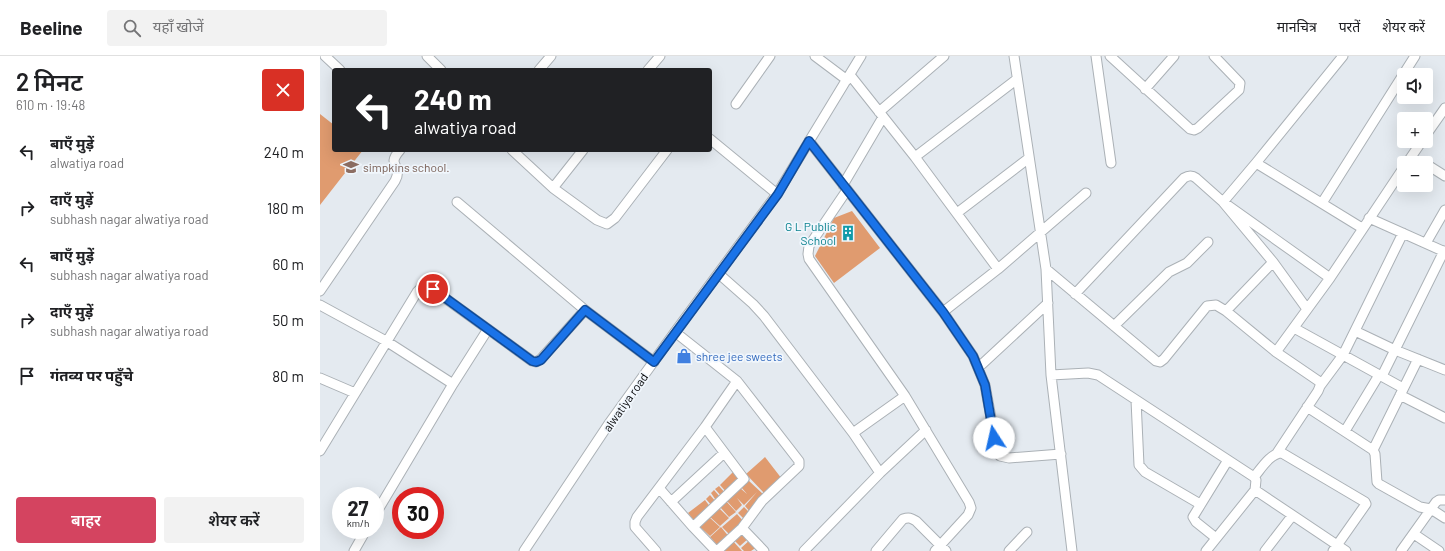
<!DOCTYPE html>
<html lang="hi">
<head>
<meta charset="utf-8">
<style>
  :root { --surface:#fff; --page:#f2f2f2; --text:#202124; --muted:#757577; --line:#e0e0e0; --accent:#d44460 }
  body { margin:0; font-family:Barlow,"Noto Sans Devanagari",sans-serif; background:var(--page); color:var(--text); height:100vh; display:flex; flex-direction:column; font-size:15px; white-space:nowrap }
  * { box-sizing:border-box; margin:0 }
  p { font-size:13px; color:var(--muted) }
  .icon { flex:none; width:22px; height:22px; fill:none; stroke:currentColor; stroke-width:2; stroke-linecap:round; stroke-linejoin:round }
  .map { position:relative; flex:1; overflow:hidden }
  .sheet { display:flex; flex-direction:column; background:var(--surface); width:320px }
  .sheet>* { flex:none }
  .hud { position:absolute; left:12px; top:12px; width:380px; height:84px; border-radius:4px; box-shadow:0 4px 16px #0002; background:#202124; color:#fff; overflow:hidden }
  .buttons { position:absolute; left:1077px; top:12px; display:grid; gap:8px }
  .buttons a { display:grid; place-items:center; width:36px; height:36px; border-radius:4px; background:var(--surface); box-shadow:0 4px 16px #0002; font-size:20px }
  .speed { position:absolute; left:12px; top:431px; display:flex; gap:8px; font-size:20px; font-weight:700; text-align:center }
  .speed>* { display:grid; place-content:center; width:52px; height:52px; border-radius:50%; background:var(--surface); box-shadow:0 4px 16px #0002; line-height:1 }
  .speed small { font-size:10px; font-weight:400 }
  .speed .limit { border:6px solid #d22; background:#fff; color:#111 }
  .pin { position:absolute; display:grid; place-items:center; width:34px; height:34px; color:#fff; margin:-17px; border:2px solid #fff; border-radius:50%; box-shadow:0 1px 4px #0007 }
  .me { position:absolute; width:44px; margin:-22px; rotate:350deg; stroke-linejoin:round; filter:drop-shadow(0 0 3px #0008) }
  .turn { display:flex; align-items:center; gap:14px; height:84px; padding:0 16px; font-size:18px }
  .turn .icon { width:52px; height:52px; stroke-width:2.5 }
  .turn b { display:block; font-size:28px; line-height:34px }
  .round { display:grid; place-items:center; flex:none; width:42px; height:42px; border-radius:4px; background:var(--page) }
  .head { display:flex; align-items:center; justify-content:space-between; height:68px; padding:0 16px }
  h1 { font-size:24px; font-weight:600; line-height:30px }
  .action { display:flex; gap:8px; margin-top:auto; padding:8px 16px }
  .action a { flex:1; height:46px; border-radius:4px; background:var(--accent); color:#fff; font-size:16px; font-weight:600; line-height:46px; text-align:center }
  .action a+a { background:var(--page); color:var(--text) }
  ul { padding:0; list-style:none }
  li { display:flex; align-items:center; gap:12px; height:56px; padding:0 16px }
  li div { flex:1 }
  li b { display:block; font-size:15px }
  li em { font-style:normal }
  header { display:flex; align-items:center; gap:24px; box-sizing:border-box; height:56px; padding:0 20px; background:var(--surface); border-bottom:1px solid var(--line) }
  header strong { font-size:19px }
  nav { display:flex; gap:22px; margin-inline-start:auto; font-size:14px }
  .search { width:280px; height:36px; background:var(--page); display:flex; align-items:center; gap:10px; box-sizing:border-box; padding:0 14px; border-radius:4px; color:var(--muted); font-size:15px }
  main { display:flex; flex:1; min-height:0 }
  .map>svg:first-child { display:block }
</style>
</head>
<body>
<header>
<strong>Beeline</strong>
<div class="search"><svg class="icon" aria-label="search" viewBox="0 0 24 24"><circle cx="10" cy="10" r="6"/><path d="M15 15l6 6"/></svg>यहाँ खोजें</div>
<nav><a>मानचित्र</a><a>परतें</a><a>शेयर करें</a></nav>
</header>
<main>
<section class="sheet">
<div class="head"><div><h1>2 मिनट</h1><p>610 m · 19:48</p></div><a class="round" style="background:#d93025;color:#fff"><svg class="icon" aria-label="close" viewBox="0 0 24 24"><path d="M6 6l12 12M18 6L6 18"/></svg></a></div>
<ul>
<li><svg class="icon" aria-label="left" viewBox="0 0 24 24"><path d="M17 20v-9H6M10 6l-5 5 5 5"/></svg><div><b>बाएँ मुड़ें</b><p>alwatiya road</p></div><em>240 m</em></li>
<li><svg class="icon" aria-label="right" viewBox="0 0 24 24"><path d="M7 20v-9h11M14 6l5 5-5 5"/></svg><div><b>दाएँ मुड़ें</b><p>subhash nagar alwatiya road</p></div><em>180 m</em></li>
<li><svg class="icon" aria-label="left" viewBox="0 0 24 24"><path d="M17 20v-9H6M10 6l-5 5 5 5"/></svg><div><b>बाएँ मुड़ें</b><p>subhash nagar alwatiya road</p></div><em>60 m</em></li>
<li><svg class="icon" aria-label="right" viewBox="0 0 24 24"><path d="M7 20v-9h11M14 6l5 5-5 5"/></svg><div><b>दाएँ मुड़ें</b><p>subhash nagar alwatiya road</p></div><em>50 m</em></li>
<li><svg class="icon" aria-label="arrive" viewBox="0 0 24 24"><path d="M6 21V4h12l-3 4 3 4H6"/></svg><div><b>गंतव्य पर पहुँचे</b></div><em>80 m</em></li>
</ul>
<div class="action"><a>बाहर</a><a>शेयर करें</a></div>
</section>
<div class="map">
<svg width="1125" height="495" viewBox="0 0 1125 495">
  <rect width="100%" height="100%" fill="#e4eaf0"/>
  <path fill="#e09b6f" d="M0,58L14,69V94H43L0,149Z
    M532,155L560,192L514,227L495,200L514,162Z
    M445,401L462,423L444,437L426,418Z
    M414,415L422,423L407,437L400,429Z
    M428,424L445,440L431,457L425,450L437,436L424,449L417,442L422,449L416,455L407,445L420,432L427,438L421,431Z
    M399,430L406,438L402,441L395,433Z
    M394,434L401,442L397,446L391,437Z
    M390,439L397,447L392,450L386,443Z
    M385,444L391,452L376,467L368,457Z
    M406,445L416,456L409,461L400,451Z
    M424,451L431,458L426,465L418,457Z
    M399,452L409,462L400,470L389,460Z
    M417,458L424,466L411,480L402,471Z
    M389,461L400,471L390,480L379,470Z
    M401,471L410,482L399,491L390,481Z
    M422,474L429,482L420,490L413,483Z
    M431,483L437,491L431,495H424L421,492Z
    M412,484L422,495H400Z"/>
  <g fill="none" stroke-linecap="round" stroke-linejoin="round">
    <defs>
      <path id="minor" d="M5,0L20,14
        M107,0L121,14
        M495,0L527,24
        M694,0L726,213L731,319L752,495
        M776,0L791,107
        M790,0L870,73L874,74L878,72L919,34L920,27L894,0
        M219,14L231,0
        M328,14L340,0
        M530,19L595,101L678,213
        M825,33L854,0
        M416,48L450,0
        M559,56L624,0
        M1106,79L1125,52
        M390,83L457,138
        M489,85L623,256L653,300L665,329L677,395L680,400L689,402L741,398
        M192,94L233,132
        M263,94L233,132L277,164L287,168L295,162L347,94
        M595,101L697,23
        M936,107L1042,172
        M1087,107L1102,85
        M1106,108L1125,120
        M523,129L563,61
        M527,134L489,190L488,198L489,203L585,340L649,446L651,452L648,459L615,495
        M137,146L265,254
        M1002,147L1095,0
        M637,157L709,102
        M1049,162L1125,196
        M1106,187L1125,154
        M726,213L836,305L840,306L844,303L887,250L896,249L906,255L956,296L997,324L1000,326V330L998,335L957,397
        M399,218L433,248L444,260L533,377L560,417L484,495
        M0,235L75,125C84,108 65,111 80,94
        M755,238L864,122C869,119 872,119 876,122L903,146L1010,222L1084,111
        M0,249L66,285L133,328
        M987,253L953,206L903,146L936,107L1023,0
        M906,255L953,206
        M623,256L678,213L766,137
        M794,270L849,216L867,207L888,186
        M974,272L1083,332
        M1035,275L1075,294L1125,314
        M355,276L417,325L479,405V410L442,445L422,472L397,495
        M956,296L1010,222
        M659,311L728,247
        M731,319L768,317L778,319L934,421L936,424L935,434L886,495
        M1062,320L1124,195
        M0,322L35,337
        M1000,330L1023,299L1083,177
        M1080,339L1125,362
        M816,344L819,409L825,416L880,448
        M987,351L1053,394L1055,398L1057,426L1059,428L1100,451L1111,453L1125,462
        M385,371L424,423L373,471L396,495
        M1025,375L1059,319
        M533,377L585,340
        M1053,394L1098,303
        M0,395L97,236L102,231L107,229L212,305L216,306L221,303L265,254L334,306
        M560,417L606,374
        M934,421C941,413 950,397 962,397L1045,446L1046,448L1013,495
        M339,432L373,471
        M935,434L1026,495
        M351,446L404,397
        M55,459L133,328L168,273
        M422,472L444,495
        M1094,478L1119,495
        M896,482L876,466L873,461L908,404
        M34,495L46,474
        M204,495L288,369L355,276L457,138L541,0
        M336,495L315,471V466L317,461L385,371L417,325
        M556,495L583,463C589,461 591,462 596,465L626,495
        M689,495L707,476
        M945,495L972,460
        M1081,495L1116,446L1119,444H1125"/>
    </defs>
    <use href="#minor" stroke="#abb1b6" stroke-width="11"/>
    <use href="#minor" stroke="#fff" stroke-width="9"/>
  </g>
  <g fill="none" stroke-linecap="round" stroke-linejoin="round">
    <defs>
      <path id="route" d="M113,233L212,305L216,306L221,304L265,254L334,306L458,138L489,85L623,256L653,300L665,329L674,382"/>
    </defs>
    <use href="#route" stroke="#114b97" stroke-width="10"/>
    <use href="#route" stroke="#1a73e8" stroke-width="7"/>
  </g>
  <defs>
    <symbol id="school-bare" viewBox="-9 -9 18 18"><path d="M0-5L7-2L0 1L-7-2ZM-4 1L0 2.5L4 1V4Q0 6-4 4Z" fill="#8d6e63" stroke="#f1f7fd" stroke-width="2.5" paint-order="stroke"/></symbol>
    <symbol id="building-bare" viewBox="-9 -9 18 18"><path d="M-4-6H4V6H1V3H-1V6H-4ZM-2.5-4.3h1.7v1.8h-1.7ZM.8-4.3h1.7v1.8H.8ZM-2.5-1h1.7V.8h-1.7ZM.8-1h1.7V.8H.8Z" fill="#0f9aa8" stroke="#f1f7fd" stroke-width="2.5" paint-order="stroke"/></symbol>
    <symbol id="shop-bare" viewBox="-9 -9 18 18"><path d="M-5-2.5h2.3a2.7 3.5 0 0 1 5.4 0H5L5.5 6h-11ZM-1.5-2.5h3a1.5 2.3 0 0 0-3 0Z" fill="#3f7fe0" stroke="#f1f7fd" stroke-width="2.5" paint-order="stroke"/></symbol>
  </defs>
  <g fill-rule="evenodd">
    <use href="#school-bare" x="20" y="100" width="22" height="22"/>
    <use href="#building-bare" x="517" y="166" width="22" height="22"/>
    <use href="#shop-bare" x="353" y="289" width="22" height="22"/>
  </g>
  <g text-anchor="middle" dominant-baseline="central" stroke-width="3.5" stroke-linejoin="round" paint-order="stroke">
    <g font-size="12" fill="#785e54" stroke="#f1f7fd" text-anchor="start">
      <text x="43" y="111">simpkins school.</text>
    </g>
    <g font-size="12" fill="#0d838f" stroke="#f1f7fd" text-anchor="end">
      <text x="516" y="170">G L Public<tspan x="516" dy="14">School</tspan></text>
    </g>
    <g font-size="12" fill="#366cbe" stroke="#f1f7fd" text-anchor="start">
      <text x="376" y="300">shree jee sweets</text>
    </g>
    <g font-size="12" fill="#0a0b0d" stroke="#f1f7fd">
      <text transform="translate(305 346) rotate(-55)">alwatiya road</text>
    </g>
  </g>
</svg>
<div class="buttons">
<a><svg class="icon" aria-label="sound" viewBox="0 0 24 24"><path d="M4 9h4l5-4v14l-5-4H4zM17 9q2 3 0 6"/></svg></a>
<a>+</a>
<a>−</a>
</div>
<div class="speed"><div>27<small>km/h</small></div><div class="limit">30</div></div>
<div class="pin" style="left:113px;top:233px;background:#d93025"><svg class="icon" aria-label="arrive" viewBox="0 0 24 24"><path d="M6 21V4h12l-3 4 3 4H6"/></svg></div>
<svg class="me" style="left:674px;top:382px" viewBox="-20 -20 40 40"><circle r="19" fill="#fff"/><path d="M0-13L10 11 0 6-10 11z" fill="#1a73e8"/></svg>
<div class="hud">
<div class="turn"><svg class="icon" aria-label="left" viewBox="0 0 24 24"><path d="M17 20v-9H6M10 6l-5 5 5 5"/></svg><div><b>240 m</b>alwatiya road</div></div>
</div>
</div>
</main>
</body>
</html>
